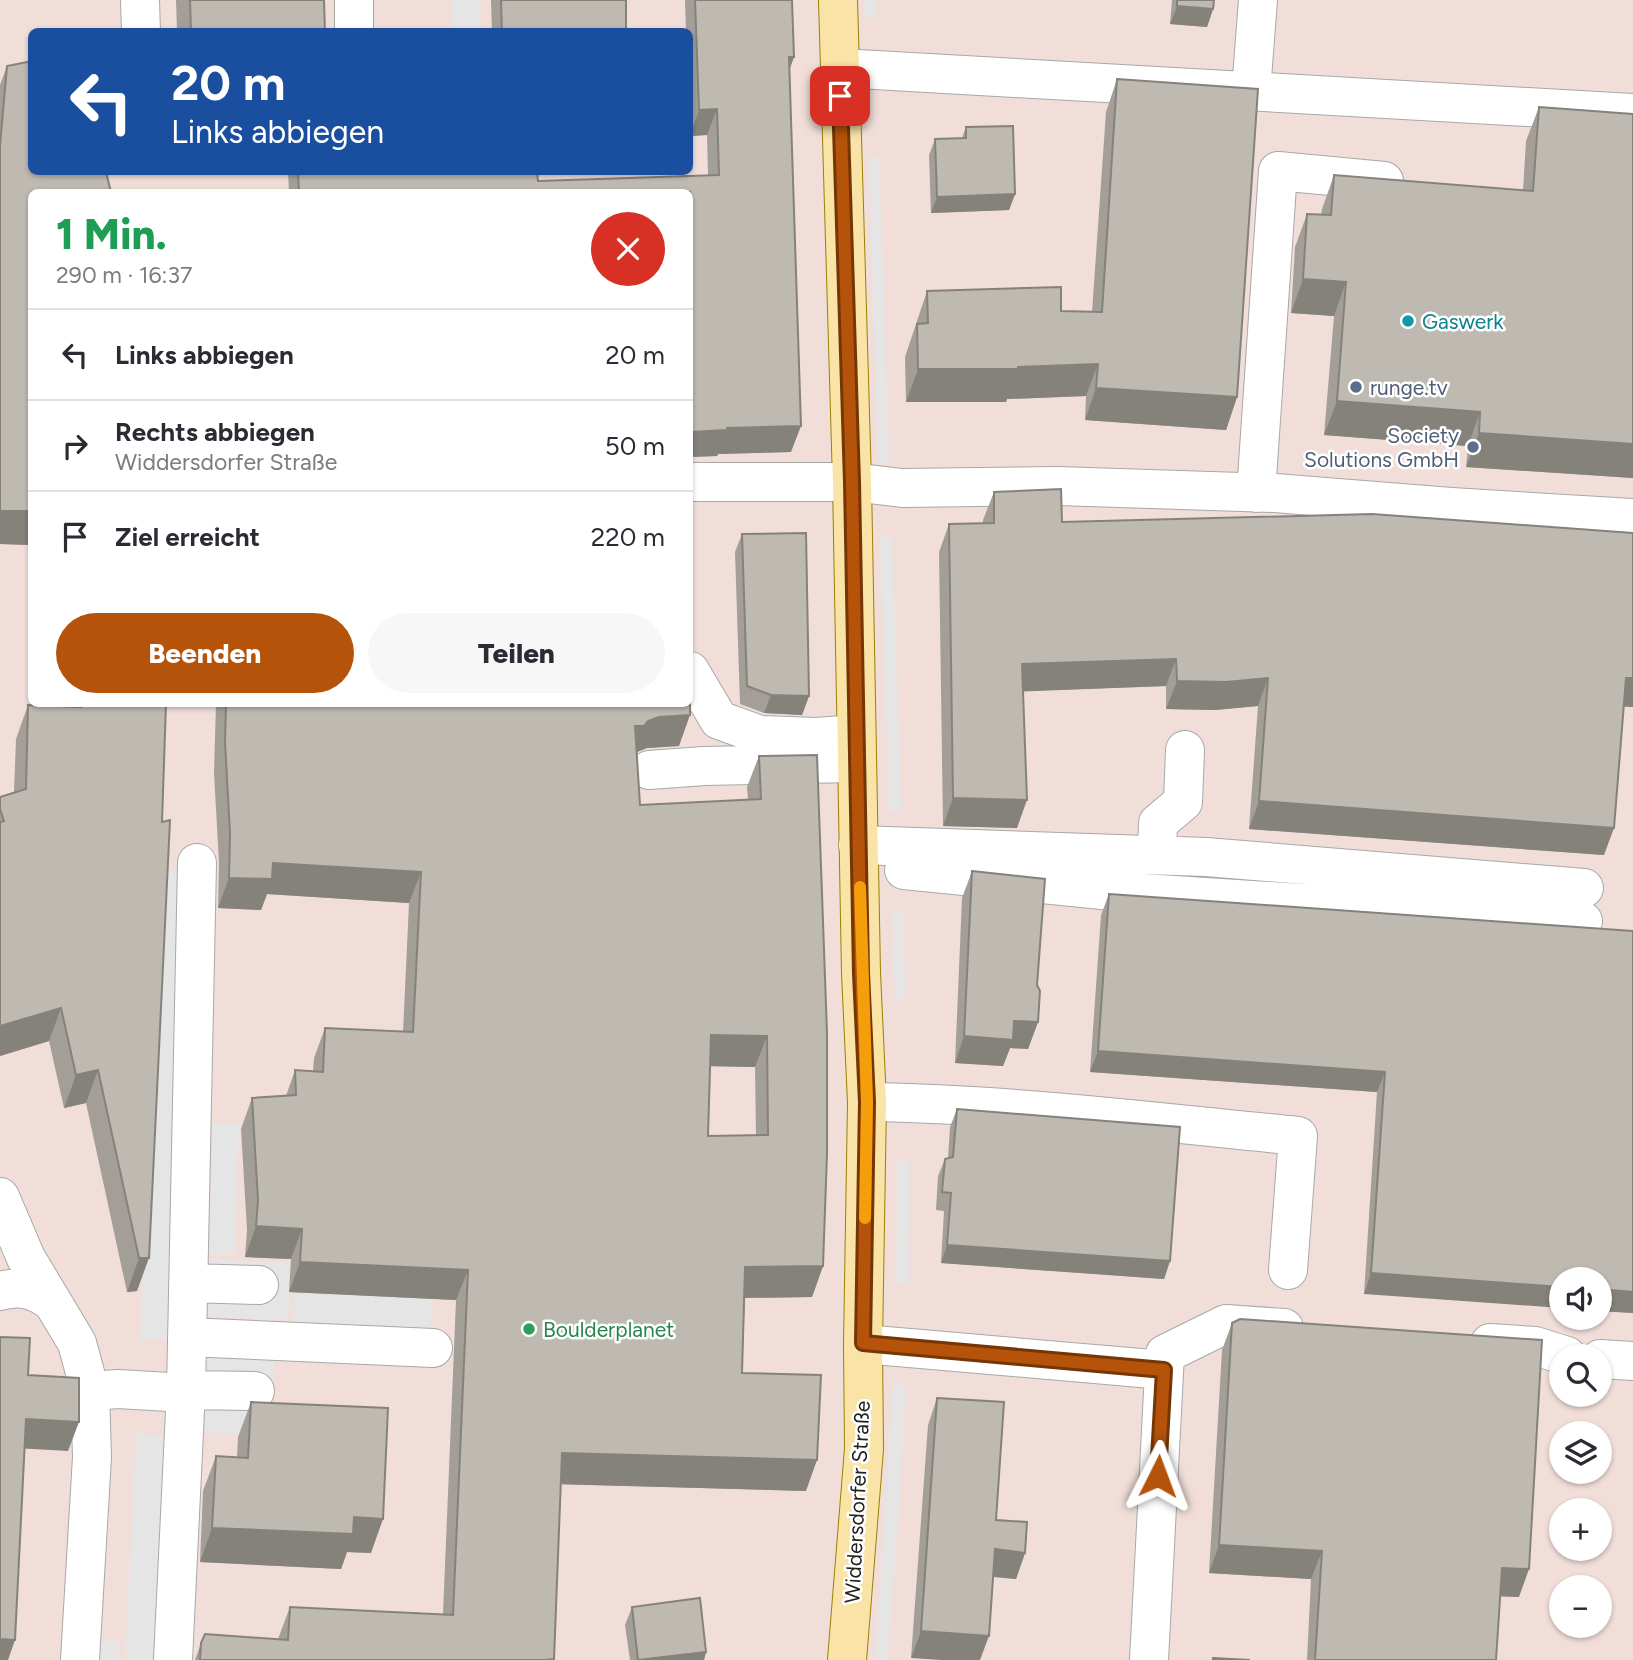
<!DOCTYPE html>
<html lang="de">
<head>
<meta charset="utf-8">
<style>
  :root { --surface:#fff; --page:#f7f7f7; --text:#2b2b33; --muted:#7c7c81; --line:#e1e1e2; --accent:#b45309 }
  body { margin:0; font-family:Figtree,sans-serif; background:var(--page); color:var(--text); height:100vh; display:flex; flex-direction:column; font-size:26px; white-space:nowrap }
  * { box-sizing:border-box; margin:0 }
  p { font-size:23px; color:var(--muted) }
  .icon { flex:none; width:38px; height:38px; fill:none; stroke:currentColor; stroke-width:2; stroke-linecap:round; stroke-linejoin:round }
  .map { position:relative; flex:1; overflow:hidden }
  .side { position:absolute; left:28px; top:189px; width:665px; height:518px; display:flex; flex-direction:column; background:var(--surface); border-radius:10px; box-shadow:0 2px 5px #0004 }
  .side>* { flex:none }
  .hud { position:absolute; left:28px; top:28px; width:665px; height:147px; border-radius:10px; box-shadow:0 2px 5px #0004; background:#1a4fa0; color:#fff; overflow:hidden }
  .buttons { position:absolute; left:1549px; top:1267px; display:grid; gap:14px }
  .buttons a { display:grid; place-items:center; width:63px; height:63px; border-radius:50%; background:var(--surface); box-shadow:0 2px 5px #0004; font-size:35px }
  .pin { position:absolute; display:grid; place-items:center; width:60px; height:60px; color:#fff; margin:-30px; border-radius:14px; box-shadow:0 4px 10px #0006 }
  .me { position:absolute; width:77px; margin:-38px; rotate:3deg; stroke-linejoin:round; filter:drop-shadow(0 0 5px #0008) }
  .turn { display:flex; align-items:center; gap:24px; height:147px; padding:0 28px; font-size:32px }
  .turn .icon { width:91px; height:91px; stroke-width:2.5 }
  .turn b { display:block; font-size:49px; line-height:60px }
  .round { display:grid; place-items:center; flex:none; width:74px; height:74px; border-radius:37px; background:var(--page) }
  .headline { display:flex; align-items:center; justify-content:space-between; height:119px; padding:0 28px }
  h1 { font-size:42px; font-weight:800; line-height:52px; color:#1e9e55 }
  .button { display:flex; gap:14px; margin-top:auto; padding:14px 28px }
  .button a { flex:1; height:80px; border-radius:42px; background:var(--accent); color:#fff; font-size:28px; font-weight:800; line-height:80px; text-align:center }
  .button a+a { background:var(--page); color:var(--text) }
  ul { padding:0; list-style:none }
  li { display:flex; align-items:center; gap:21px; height:91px; padding:0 28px; border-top:2px solid var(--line) }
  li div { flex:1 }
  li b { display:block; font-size:26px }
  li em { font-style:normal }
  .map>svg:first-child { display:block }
</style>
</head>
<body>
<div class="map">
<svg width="1633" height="1660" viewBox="0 0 1633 1660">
  <rect width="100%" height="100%" fill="#f1f0e9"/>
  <path fill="#f1ded9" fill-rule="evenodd" d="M0,0H1633V1660H0ZM32,32H690V172H32ZM32,192H690V704H32ZM1561,1279H1600V1318H1561ZM1561,1356H1600V1395H1561ZM1561,1433H1600V1472H1561ZM1561,1510H1600V1549H1561ZM1561,1587H1600V1626H1561Z"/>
  <path fill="#e5e5e5" d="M451,0H479L481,31H452Z
    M864,0H876L877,17H865Z
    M869,157H879L889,463H878Z
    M892,536L901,811H889L880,537Z
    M160,870L187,871L167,1340L140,1339Z
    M892,911H902L906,998L895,999Z
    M213,1123L239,1124L235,1254H209Z
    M897,1161H909V1284H896Z
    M211,1259L291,1263L288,1320L208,1316Z
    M294,1293L432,1299L430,1331L292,1325Z
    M205,1351L274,1354L270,1436L201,1432Z
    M893,1384H906L897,1538L887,1660H875Z
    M136,1434L165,1435L154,1660H125Z
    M94,1640L120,1642L119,1660H93Z"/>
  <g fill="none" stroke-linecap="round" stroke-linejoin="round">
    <defs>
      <path id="minor" d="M140,0L141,32
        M354,0V32
        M840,68L1633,113
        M1251,91L1258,0
        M690,482H852L902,488L1058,486L1275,493L1451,507L1633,518
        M1256,493L1278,171L1384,181
        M690,671L719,720L760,735L817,737L856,734
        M649,770L704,766L857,763
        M858,845L1206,857L1584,888
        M1157,855L1158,823L1183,802L1185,750
        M904,870L1112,891L1583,921
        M867,1102C1011,1104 1155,1122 1298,1136L1288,1270
        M0,1197L26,1258L77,1343L90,1391L92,1457L80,1660
        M188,1283L259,1285
        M0,1291C21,1285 36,1290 52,1302
        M187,1337L433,1348
        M1490,1343L1535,1346L1567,1356
        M863,1344L1164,1370
        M1600,1359L1633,1361
        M186,1390L255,1391
        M90,1391L118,1389L186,1393
        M173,1660L186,1390L197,863
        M1149,1660L1165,1354L1226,1324L1284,1328"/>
      <path id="major" d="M838,0L852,482L861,973L867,1102L863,1344L864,1449L847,1660"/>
    </defs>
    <use href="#minor" stroke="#a8a8a8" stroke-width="40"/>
    <use href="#major" stroke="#998106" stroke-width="40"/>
    <use href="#minor" stroke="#fff" stroke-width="38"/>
    <use href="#major" stroke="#f9e3a6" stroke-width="38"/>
  </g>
  <path fill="#a39f98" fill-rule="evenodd" d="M176,0H324L325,32H177Z
    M491,0H626V32H492Z
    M685,0H792L794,57L790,68L791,452L718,454L717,456L690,457V192H289L288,172H537L538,181L708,175L707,135L690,136V32H686Z
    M1172,0H1214L1213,9L1207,27L1170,24Z
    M7,66L32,545L0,544V85Z
    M1117,79L1237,397L1226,430L1085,420L1086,396L1007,399L1006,402H906L905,357L927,291L1061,311L1092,312L1106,112Z
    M1539,107L1633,114V478L1466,467L1468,446L1324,435L1334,316L1291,313L1295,247L1307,214L1321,215L1322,209L1334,175L1523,191L1526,141Z
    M966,127L1015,194L1009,210L931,213L929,155L935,139L962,138Z
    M994,492L1062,522L1633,533V707L1623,706L1604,855L1249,829L1258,706L1215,710L1166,709V686L1023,691L1017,828L943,826L939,552L949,524H983V520Z
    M742,534L809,696L802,715L764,713L740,704L735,552Z
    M73,704H166L162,822L170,820L137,1291L127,1292L86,1103L64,1108L49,1041L0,1056V797L14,792L16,739L28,705L72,707Z
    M216,704H690L679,746L647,748L637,752L640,805L748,800L747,787L759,756L823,1266L812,1297L745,1298L742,1373L806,1491L561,1484L554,1660H195L201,1643L278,1639L290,1607L443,1614L456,1300L289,1292L291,1259L245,1257L247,1230L241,1129L252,1098L286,1096L295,1070L313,1071L314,1058L325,1028L403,1032L409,903L267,894L261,910L218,908L219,863L214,773ZM710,1066L755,1067L756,1136H708Z
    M972,871L1037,985L1038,1022L1028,1049L1010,1048L1003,1066L955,1063L962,898Z
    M1109,894L1633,931V1313L1600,1311V1279L1364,1294L1377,1092L1090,1072L1101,915Z
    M957,1109L1170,1261L1164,1279L941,1263L944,1211L936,1210L938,1176L945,1159L948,1158L950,1127Z
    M1232,1323L1519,1597L1500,1596L1496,1660H1307L1311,1579L1209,1573L1222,1350Z
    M937,1398L996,1520L1025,1553L1016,1579L993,1577L911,1658L928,1425Z
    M251,1402L371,1553L347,1552L341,1569L200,1562L203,1491L216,1456L237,1457L238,1437Z
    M632,1607L706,1652L704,1660H630L625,1625Z"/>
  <path fill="#85827c" d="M1177,6L1213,9L1207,27L1170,24Z
    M789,57H794L784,83Z
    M717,109L707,135L690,136L699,110Z
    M1015,194L1009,210L931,213L937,197Z
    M1303,279L1346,282L1334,316L1291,313Z
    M1098,364L1086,396L1007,399L1006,402H906L918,369Z
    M1096,388L1237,397L1226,430L1085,420Z
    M1337,401L1480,412L1468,446L1324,435Z
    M801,426L791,452L718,454L717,456L690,457V432L727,428Z
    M1479,433L1633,444V478L1466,467Z
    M0,511H32V545L0,544Z
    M1176,659L1166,686L1012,692L1022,664Z
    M1268,678L1258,706L1215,710L1166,709L1177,681Z
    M1626,678H1633V707L1615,706Z
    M771,695L809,696L802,715L764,713Z
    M690,715L679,746L647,748L637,752L633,757L635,726L659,717Z
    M953,798L1027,800L1017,828L943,826Z
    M1259,801L1614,828L1604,855L1249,829Z
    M273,863L421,872L409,903L267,894L261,910L218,908L229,878Z
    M61,1008L49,1041L0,1056V1026Z
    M1014,1021L1038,1022L1028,1049L1010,1048L1003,1066L955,1063L964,1036Z
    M711,1035L767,1036L755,1067L700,1066Z
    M1098,1051L1385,1072L1377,1092L1090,1072Z
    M98,1070L86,1103L64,1108L76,1075Z
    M256,1226L302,1229L291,1259L245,1257Z
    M947,1245L1170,1261L1164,1279L941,1263Z
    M139,1258H149L137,1291L127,1292Z
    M300,1262L468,1270L456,1300L289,1292Z
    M823,1266L812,1297L734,1298L745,1267Z
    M1371,1273L1561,1287V1308L1364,1294Z
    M1600,1289L1633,1292V1313L1600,1311Z
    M26,1419L79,1422L68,1451L15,1448Z
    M562,1453L817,1460L806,1491L551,1484Z
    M354,1517L383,1519L371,1553L347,1552L341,1569L200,1562L212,1528Z
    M1219,1545L1322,1551L1311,1579L1209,1573Z
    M995,1549L1025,1553L1016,1579L985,1576Z
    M1502,1568L1529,1569L1519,1597L1492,1596Z
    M921,1631L989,1636L980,1660H941L911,1658Z
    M0,1639L15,1640L8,1660H0Z
    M706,1652L704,1660H644Z"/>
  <path fill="#beb9b1" stroke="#85827c" stroke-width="2" fill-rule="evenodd" d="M190,0H324L325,32H191Z
    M501,0H626V32H502Z
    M695,0H792L794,57H789L801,426L727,428V430L690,432V192H299L298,172H537L538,181L719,175L717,109L699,110Z
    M1177,0H1214L1213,9L1177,6Z
    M32,61V172H106L111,192H32V511H0V145L7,66Z
    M1117,79L1258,89L1237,397L1096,388L1098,364L1018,367V369H918L917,324L928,323L927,291L1061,287V311L1102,312Z
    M1539,107L1633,114V444L1479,433L1480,412L1337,401L1346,282L1303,279L1307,214L1331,215L1334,175L1533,191Z
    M1013,126L1015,194L937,197L935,139L966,138V127Z
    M1061,489L1062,522L1372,514L1633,533V678H1626L1614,828L1259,801L1268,678L1226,682L1177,681L1176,659L1022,664L1027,800L953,798L949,524L994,523V492Z
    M806,533L809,696L771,695L747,686L742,534Z
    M690,675V715L659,717L648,721L644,726H635L640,805L761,799L759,756L817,755L827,1033V1154L823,1266L745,1267L742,1373L821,1375L817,1460L562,1453L554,1659L546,1660H200L201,1643L205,1634L288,1640L290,1607L453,1615L468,1270L300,1262L302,1229L256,1226L258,1200L252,1098L296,1095L295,1070L323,1072L325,1028L413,1032L421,872L273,863L272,879L229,878L230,833L225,742L226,704H690ZM711,1035L767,1036L768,1135L708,1136Z
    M81,704H166L162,822L170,820L149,1258H139L98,1070L76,1075L61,1008L0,1026V822L4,821L0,809V797L26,789L28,705L81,707Z
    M972,871L1045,879L1037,985L1040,991L1038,1022L1014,1021L1013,1040L964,1036Z
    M1109,894L1633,931V1292L1600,1289V1279H1561V1287L1371,1273L1385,1072L1098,1051Z
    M957,1109L1180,1127L1170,1261L947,1245L951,1193L942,1192L945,1159L953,1157Z
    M1240,1319L1542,1340L1529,1569L1502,1568L1496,1660H1315L1322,1551L1219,1545L1232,1323Z
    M0,1337L30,1338L28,1375L79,1378V1422L26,1419L15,1640L0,1639Z
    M937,1398L1004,1402L996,1520L1027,1522L1025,1553L995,1549L989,1636L921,1631Z
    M251,1402L388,1408L383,1519L354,1517L353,1534L212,1528L216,1456L248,1458Z
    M700,1598L706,1652L638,1660L632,1607Z
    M1213,1658L1250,1660H1213Z"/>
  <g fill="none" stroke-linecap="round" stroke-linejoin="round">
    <defs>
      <path id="route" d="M840,96L852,482L861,973L867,1102L863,1343L1164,1370L1158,1476"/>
    </defs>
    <use href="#route" stroke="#753606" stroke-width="18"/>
    <use href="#route" stroke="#b45309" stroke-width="12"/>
    <path stroke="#f59e0b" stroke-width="12" d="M860,887L867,1102L865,1218"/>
  </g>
  <circle fill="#0f9aa8" stroke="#fff" stroke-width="2.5" cx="1408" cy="321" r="7"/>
  <g fill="#5c6f8a" stroke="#fff" stroke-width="2.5">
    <circle cx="1356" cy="387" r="7"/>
    <circle cx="1473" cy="447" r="7"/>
  </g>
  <circle fill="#2e9e5b" stroke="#fff" stroke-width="2.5" cx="529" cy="1329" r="7"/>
  <g text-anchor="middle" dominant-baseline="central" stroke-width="5" stroke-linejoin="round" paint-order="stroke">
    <g font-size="21" fill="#0d838f" stroke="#fff" text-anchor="start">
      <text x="1422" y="321">Gaswerk</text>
    </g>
    <g font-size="21" fill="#4e5e75" stroke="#fff" text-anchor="start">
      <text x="1370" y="387">runge.tv</text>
      <text x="1459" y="435" text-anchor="end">Society<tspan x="1459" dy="24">Solutions GmbH</tspan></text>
    </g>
    <g font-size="21" fill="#27864d" stroke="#fff" text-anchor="start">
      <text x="543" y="1329">Boulderplanet</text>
    </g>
    <g font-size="21" fill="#212121" stroke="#fff">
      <text transform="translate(857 1502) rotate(-87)">Widdersdorfer Straße</text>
    </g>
  </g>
</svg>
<div class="buttons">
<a><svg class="icon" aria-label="sound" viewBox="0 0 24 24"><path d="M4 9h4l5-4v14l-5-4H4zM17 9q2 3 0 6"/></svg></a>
<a><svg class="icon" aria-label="search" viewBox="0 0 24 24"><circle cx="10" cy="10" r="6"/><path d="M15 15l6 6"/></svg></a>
<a><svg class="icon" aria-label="layers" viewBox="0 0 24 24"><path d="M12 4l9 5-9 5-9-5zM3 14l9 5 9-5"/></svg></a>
<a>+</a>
<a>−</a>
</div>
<div class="pin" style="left:840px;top:96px;background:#d93025"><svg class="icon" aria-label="arrive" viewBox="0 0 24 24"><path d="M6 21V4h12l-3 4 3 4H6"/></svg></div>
<svg class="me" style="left:1158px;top:1476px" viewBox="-20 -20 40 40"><path d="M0-17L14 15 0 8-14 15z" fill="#b45309" stroke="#fff" stroke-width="4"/></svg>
<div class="hud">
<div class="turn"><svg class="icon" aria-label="left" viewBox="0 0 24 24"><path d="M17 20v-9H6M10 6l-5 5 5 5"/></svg><div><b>20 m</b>Links abbiegen</div></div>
</div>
<section class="side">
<div class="headline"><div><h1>1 Min.</h1><p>290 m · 16:37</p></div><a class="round" style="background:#d93025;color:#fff"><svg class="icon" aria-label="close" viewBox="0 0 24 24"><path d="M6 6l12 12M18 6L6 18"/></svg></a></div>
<ul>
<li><svg class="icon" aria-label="left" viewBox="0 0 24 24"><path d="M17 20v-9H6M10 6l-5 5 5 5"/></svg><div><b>Links abbiegen</b></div><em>20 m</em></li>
<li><svg class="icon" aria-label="right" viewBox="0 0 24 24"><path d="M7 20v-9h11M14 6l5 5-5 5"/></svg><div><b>Rechts abbiegen</b><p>Widdersdorfer Straße</p></div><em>50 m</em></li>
<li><svg class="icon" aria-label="arrive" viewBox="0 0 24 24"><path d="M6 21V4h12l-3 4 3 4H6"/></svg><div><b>Ziel erreicht</b></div><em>220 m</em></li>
</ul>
<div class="button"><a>Beenden</a><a>Teilen</a></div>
</section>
</div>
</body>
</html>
